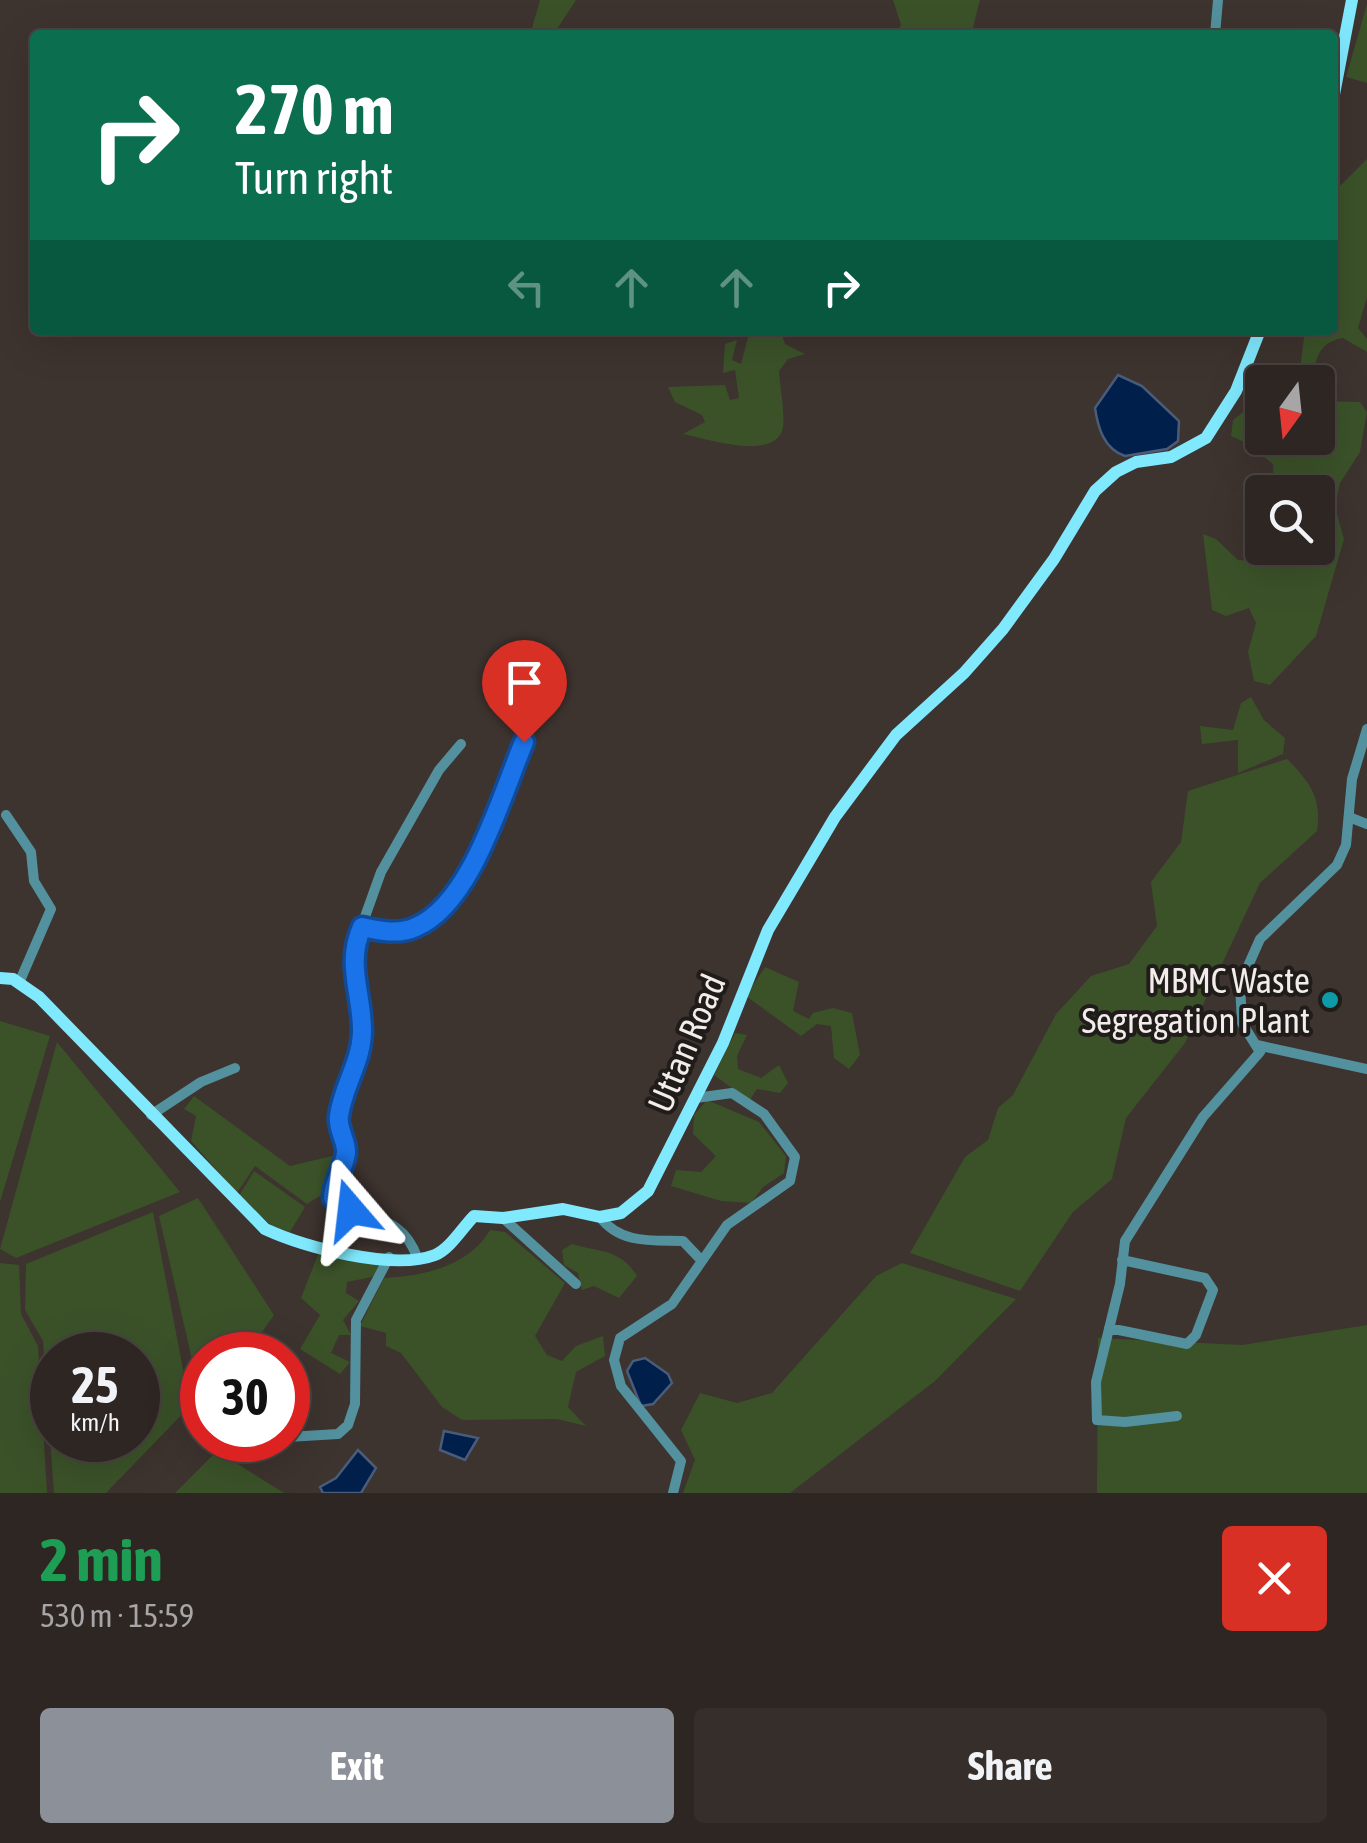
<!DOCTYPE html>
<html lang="en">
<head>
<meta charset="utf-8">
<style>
  :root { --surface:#2e2623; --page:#362e2b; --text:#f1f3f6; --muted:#a7a5a6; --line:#494341; --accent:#8c9099 }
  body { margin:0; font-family:"Asap Condensed",sans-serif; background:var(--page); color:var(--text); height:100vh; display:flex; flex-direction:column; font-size:38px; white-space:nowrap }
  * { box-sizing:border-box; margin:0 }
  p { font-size:32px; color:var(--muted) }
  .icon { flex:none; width:55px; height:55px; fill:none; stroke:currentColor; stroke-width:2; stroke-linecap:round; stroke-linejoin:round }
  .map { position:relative; height:1493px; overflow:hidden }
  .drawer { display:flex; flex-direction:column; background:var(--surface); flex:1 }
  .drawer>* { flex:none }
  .guide { position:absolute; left:30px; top:30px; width:1308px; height:305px; border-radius:10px; box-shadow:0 10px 40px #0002,0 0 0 2px var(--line); background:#0b6e4f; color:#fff; overflow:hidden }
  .needle { width:65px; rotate:195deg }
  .controls { position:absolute; left:1245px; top:365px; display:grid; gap:20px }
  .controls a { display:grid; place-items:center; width:90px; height:90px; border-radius:10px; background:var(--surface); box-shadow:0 10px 40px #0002,0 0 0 2px var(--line); font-size:50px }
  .speed { position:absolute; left:30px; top:1332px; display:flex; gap:20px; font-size:50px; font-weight:700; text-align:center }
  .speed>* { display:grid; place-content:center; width:130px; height:130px; border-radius:50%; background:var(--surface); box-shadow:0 10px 40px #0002,0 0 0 2px var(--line); line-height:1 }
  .speed small { font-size:25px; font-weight:400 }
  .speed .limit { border:15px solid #d22; background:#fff; color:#111 }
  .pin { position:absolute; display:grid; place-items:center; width:85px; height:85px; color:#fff; margin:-102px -42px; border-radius:50% 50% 50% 0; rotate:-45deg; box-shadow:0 0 10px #0007 }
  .pin .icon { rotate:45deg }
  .me { position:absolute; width:110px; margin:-55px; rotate:343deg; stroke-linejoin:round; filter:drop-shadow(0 0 8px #0008) }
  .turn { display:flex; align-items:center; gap:35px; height:210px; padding:0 40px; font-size:45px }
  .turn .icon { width:130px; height:130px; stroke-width:2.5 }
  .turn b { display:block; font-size:70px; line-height:85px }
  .lanes { display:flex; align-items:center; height:95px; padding:0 40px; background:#0003; justify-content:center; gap:50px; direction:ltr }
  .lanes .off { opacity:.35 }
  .round { display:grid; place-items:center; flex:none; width:105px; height:105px; border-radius:10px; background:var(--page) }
  .overview { display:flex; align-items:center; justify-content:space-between; height:170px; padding:0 40px }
  h1 { font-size:60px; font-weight:700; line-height:75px; color:#1e9e55 }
  .button { display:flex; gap:20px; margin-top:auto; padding:20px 40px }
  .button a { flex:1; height:115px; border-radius:10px; background:var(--accent); color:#fff; font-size:40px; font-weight:700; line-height:115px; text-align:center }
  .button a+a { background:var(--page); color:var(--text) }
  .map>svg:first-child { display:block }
</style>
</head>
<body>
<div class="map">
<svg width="1367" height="1493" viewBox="0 0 1367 1493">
  <rect width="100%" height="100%" fill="#3d332f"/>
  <path fill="#3b5229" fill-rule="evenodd" d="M540,0H576L553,35H530Z
    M893,0H980L971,35H895L901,25Z
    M1367,4V83L1346,77Z
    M1367,159V297L1358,328L1367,339V352L1343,338C1319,341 1314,361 1313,382H1290L1300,370L1305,330H1332L1333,193Z
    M750,330H780L785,344L805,354L788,359L779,371C780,389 785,410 783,427C778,462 706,439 683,434L705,422L702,415L675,402L668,387L725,385L730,400L739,398L735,370L723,373L725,344L737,340L732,360L741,364Z
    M1262,397V438H1318V401L1360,402L1367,412L1360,452L1340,483L1335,507L1344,539L1316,636L1270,685L1254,681L1248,652L1256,623L1249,608L1226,616L1212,610L1203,534L1216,539L1238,560L1262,561L1284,548H1318V492H1307L1297,484L1274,487L1273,464L1249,444L1231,436L1233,420Z
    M1251,697L1264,720L1285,738L1283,754L1238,773V740L1202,744L1200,726L1233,730L1241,703Z
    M1287,759C1310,782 1322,798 1317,831L1260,883L1185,1043L1126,1118L1112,1179L1073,1212L1020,1291L910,1253L965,1157L988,1140L998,1108L1013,1095L1056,1014L1091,976L1129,964L1157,926L1151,882L1181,842L1188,791Z
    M765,967L799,982L793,1011L809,1019L813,1013L833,1008L852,1013L860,1055L849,1069L834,1058L831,1026L817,1024L801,1036L746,996Z
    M0,1021L50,1036L0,1202Z
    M735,1033L747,1035L737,1056L738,1069L761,1078L779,1065L788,1083L780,1093L757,1089L749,1101L714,1075Z
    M57,1042L180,1192L16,1258L0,1249Z
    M194,1096L290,1166L336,1155L323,1194L307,1204L255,1166L237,1193L191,1141L196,1116L184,1109Z
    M707,1100L759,1122L786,1156L784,1173L763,1187L751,1203L721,1201L671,1186L676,1170L701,1172L716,1156L693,1134L694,1115Z
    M254,1171L305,1207L290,1232L272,1226L239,1196Z
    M198,1198L274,1315L246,1355H202V1403L159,1216Z
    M153,1212L190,1406L106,1493H54L43,1341L25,1310L26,1264ZM52,1355H138V1440H52Z
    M490,1230L505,1232L565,1283L535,1336L547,1355L562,1361L576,1346L603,1336L605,1356L576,1372L568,1407L586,1426L557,1419L462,1420L442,1407L401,1353L386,1346V1333L360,1326L384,1278C424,1276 469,1266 490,1230Z
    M572,1244C599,1252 621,1249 637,1276L619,1298L594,1286L582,1290L578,1273L564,1265L562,1250Z
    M319,1252L385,1259L372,1277L347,1282L346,1293L359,1301L343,1320L351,1335H339L331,1353L350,1362L340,1374L300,1349L320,1315L301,1298Z
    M0,1263L19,1265L21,1314L38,1346L47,1493H0Z
    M902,1263L1016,1299L935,1381L790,1493H683L695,1460L681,1430L700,1393L737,1403L772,1393L876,1276Z
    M1367,1325V1493H1097L1098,1338L1242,1345Z
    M217,1451L284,1493H175Z"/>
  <path fill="#001f4a" stroke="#495c7a" stroke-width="2.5" d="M1118,375L1142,386L1179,421L1178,441L1167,449L1125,456C1104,449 1098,428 1095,408Z
    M645,1358L668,1374L672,1383L653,1404L641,1406L627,1371L633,1361Z
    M444,1431L478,1438L465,1460L440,1450Z
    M358,1450L376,1468L361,1493H323L320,1487L336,1478Z"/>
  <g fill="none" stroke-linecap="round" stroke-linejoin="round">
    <path stroke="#53919e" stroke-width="10" d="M1215,35L1218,0
      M6,815L31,852L34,881L51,909L19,983
      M1349,817L1367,824
      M363,927C380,931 399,935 416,927C472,902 501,796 523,742
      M1257,1045L1367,1069
      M696,1098L732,1093L764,1114L795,1157L790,1181L727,1225L702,1261
      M151,1115L201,1082L235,1068
      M600,1217C621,1245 654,1240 683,1241L702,1261L672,1304L620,1338L614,1360L621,1386L681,1461L673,1493
      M503,1218L576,1284
      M417,1257C401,1212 367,1223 333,1198L335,1179L346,1153L339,1116L358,1063L362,1032L352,972L357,939L381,872L439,770L461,744
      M1109,1328L1187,1344L1196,1335L1213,1290L1205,1278L1122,1260
      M1177,1416L1125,1422L1097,1420L1096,1382L1120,1284L1125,1241L1203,1117L1260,1052L1242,1023L1240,984L1260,939L1337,865L1346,845L1352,779L1367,729
      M288,1437L338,1434L348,1425L355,1404L356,1320L389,1257"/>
    <path stroke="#80e9fe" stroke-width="12" d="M1332,105L1352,0
      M0,978L13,979L39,997L265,1229C304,1247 393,1271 435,1255C450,1249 463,1227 474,1216L503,1218L563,1209L600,1217L621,1213L648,1191L723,1043L768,930L835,817L896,735L964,673L1003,629L1054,559L1095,491L1116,472L1136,462L1171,457L1206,438L1236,391L1260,330"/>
  </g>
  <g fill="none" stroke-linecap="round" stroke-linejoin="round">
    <defs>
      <path id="route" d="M351,1210L333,1198C333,1181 344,1170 346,1153C347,1141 337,1129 339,1116C343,1086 361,1063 362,1033C363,995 345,965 362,927C380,931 399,935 416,927C472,903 501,796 524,742"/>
    </defs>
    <use href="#route" stroke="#114b97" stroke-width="25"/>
    <use href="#route" stroke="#1a73e8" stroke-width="18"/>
  </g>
  <circle fill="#0f9aa8" stroke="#201c1a" stroke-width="4" cx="1330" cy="1000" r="10"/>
  <g text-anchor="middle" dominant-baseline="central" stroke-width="8" stroke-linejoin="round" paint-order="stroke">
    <g font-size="35" fill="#f2ecea" stroke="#201c1a" text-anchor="end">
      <text x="1310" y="980">MBMC Waste<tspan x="1310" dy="40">Segregation Plant</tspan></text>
    </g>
    <g font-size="35" fill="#f2ecea" stroke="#201c1a">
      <text transform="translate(686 1043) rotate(-67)">Uttan Road</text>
    </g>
  </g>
</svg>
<div class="controls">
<a><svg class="needle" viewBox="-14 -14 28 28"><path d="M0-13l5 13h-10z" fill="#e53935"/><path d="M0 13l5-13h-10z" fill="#a7a5a6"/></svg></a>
<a><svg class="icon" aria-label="search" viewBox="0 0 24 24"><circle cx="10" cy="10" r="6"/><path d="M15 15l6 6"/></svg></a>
</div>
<div class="speed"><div>25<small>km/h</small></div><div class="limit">30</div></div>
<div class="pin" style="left:524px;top:742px;background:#d93025"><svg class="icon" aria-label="arrive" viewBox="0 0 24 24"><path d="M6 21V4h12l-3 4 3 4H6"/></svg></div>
<svg class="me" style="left:351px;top:1210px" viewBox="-20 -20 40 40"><path d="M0-17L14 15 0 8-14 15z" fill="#1a73e8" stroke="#fff" stroke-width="4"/></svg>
<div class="guide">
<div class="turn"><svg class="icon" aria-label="right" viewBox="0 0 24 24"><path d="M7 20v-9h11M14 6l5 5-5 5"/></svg><div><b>270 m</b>Turn right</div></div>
<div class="lanes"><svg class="icon off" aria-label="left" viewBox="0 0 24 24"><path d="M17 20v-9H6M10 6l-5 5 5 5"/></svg><svg class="icon off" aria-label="ahead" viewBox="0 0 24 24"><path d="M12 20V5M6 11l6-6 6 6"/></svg><svg class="icon off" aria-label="ahead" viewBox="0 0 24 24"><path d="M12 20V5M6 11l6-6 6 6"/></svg><svg class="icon" aria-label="right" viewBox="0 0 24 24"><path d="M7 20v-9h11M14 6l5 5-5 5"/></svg></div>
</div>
</div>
<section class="drawer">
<div class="overview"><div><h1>2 min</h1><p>530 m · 15:59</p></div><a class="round" style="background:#d93025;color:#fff"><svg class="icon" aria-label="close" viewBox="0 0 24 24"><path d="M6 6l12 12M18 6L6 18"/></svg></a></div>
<div class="button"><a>Exit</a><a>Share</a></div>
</section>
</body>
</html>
